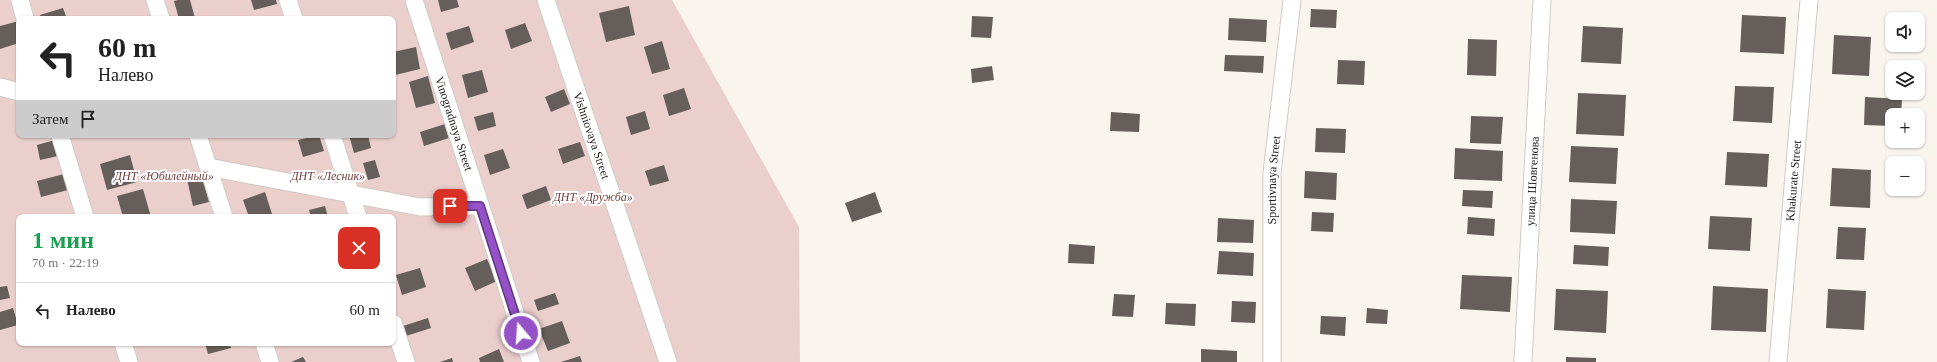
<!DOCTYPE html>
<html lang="ru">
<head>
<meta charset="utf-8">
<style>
  :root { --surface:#fff; --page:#f2f2f2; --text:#222; --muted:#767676; --line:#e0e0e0 }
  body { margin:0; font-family:"Times New Roman",serif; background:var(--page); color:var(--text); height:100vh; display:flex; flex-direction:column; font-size:15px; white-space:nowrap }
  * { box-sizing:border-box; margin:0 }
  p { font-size:13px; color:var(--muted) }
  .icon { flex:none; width:22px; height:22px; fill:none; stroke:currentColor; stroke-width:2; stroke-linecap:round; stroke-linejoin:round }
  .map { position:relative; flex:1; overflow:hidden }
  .drawer { position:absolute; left:16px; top:214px; width:380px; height:132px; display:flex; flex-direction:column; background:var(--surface); border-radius:8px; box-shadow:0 1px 3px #0004 }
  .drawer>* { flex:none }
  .guide { position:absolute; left:16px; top:16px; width:380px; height:122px; border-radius:8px; box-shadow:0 1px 3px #0004; background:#fff; color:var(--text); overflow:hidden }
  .controls { position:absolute; left:1885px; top:12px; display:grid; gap:8px }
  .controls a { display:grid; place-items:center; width:40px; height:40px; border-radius:8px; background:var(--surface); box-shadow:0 1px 3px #0004; font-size:20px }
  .pin { position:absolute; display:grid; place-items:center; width:34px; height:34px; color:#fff; margin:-17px; border-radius:8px; box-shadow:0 2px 6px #0006 }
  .me { position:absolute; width:44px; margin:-22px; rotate:342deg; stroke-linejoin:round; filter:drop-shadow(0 0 3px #0008) }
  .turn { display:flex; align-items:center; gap:14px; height:84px; padding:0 16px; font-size:18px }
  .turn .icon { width:52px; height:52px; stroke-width:2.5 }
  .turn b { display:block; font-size:28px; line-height:34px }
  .then { display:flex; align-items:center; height:38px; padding:0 16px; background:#0003; gap:8px; font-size:15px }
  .round { display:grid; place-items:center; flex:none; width:42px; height:42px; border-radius:8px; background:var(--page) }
  .summary { display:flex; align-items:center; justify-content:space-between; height:68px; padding:0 16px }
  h1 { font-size:24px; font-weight:800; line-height:30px; color:#1e9e55 }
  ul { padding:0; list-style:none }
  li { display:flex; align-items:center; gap:12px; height:56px; padding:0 16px; border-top:1px solid var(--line) }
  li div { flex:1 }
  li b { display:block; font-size:15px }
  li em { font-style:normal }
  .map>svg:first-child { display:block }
</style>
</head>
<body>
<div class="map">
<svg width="1937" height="362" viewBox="0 0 1937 362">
  <rect width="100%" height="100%" fill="#f9f4ed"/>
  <path fill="#ebcfcd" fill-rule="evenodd" d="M0,0H672L799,227L800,362H0ZM19,19H393V135H19ZM19,217H393V343H19Z"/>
  <path fill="#655e5a" d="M178,0H190L195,18L179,19L174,1Z
    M251,0H276L277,4L254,10Z
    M438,0H457L459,7L441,12Z
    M629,6L635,35L606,42L599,13Z
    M63,8L67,19H41L40,15Z
    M1311,9L1337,10L1336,28L1310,27Z
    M1742,15L1786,17L1784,54L1740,52Z
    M972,16L993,17L991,38L971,37Z
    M1229,18L1267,20L1266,42L1228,40Z
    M19,21V43L0,49V26Z
    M525,23L532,41L511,49L505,30Z
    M469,26L474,42L451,50L446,33Z
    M1583,26L1623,28L1621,64L1581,62Z
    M1834,35L1871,37L1869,76L1832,74Z
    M1468,39L1497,40L1496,76L1467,75Z
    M662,41L670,69L652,74L644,47Z
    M416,47L420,69L395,75L393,52Z
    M1225,55L1264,56L1263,73L1224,71Z
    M1338,60L1365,61L1364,85L1337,84Z
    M992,66L994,80L972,83L971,69Z
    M482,70L488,92L468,98L462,75Z
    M428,76L435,103L416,108L409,82Z
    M1735,86L1774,87L1772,123L1733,121Z
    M684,88L691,109L669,116L663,95Z
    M564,89L570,104L551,112L545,97Z
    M1578,93L1626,95L1624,136L1576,134Z
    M1865,97L1902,99L1901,115H1892V126L1864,125Z
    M645,111L650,129L631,135L626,117Z
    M493,112L496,126L478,131L474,117Z
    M1111,112L1140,114L1139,132L1110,131Z
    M1471,116L1503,117L1501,144L1470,143Z
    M445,124L449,138L424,146L420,132Z
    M1316,128L1346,129L1345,153L1315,152Z
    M319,135L324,151L303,157L298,140Z
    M349,135H368L371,148L354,153Z
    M55,140L58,156L40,160L37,145Z
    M580,142L585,156L563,164L558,149Z
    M1571,146L1618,148L1616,184L1569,182Z
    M1455,148L1503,151L1502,181L1454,179Z
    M503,149L510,168L490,175L484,155Z
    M1727,152L1769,154L1767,187L1725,185Z
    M130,155L137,182L107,190L100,164Z
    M375,160L380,177L368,180L363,163Z
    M664,165L669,181L650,186L645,171Z
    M1832,168L1871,170L1870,208L1830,206Z
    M1305,171L1337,173L1336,200L1304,198Z
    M64,174L68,190L41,197L37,181Z
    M202,175L209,202L193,206L187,179Z
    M546,186L551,200L527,209L522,195Z
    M143,189L151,217H123L117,196Z
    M1463,190L1493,191L1492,208L1462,206Z
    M265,192L272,214L261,217H249L243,200Z
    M875,192L882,212L852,222L845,203Z
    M1571,199L1617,201L1615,234L1570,232Z
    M325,206L328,217H311L309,210Z
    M1312,212L1334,213L1333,232L1311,231Z
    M1710,216L1752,218L1750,251L1708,249Z
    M1468,217L1495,219L1494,236L1467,234Z
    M1218,218L1254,220L1253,243L1217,242Z
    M1838,227L1866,228L1864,260L1836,259Z
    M1069,244L1095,246L1094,264L1068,263Z
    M1574,245L1609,247L1608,266L1573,264Z
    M1219,251L1254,253L1253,276L1217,274Z
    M487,259L497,281L475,291L465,268Z
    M420,268L426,287L402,295L396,275Z
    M1462,275L1512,277L1510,312L1460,309Z
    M7,286L10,298L0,300V287Z
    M1713,286L1768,289L1766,332L1711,330Z
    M1556,289L1608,291L1606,333L1554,330Z
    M1828,289L1866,291L1864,330L1826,328Z
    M555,293L559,304L538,311L534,300Z
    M1114,294L1135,295L1133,317L1112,316Z
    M1232,301L1256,302L1255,323L1231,322Z
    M1166,303L1196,304L1195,326L1165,324Z
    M13,308L18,325L0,330V312Z
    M1367,308L1388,310L1387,324L1366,323Z
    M1321,316L1346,317L1345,336L1320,334Z
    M428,318L431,328L406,336L403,326Z
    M562,321L570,343L548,351L539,329Z
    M205,343H230L231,348L208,354Z
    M499,349L504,362H480L479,358Z
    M1201,349L1237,351V362H1201Z
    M580,356L582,362H561Z
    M303,357L306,362H291Z
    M1566,357L1596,358V362H1566Z
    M452,358L453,362H440Z"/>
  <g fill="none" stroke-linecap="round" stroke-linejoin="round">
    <defs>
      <g id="minor">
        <path d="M20,0L25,19"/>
        <path d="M155,0L161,19"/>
        <path d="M288,0L294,19"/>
        <path id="s1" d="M414,0L531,362"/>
        <path id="s2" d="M546,0L668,362"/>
        <path d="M0,87L19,92"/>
        <path d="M60,135L85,217"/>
        <path d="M198,135L224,217"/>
        <path d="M332,135L358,217"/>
        <path d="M208,167L420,207L480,206"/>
        <path d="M393,323L406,362"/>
        <path d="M123,343L129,362"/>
        <path d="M264,343L270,362"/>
        <path id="s3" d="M1272,362V173L1292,0"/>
        <path id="s4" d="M1523,362L1542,0"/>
        <path id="s5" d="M1778,362L1809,0"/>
      </g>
    </defs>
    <use href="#minor" stroke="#d0cbc4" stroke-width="19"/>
    <use href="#minor" stroke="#fff" stroke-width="17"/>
  </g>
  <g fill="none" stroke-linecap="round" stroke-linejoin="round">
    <defs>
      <path id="route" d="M450,206H480L521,333"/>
    </defs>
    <use href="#route" stroke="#613581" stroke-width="10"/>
    <use href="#route" stroke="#9552c7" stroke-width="7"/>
  </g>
  <g text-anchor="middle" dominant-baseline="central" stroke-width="4" stroke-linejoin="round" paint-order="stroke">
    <g font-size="12" fill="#201e1c" stroke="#fff">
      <text stroke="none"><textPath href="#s1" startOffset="130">Vinogradnaya Street</textPath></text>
      <text stroke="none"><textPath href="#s2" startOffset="143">Vishniovaya Street</textPath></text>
      <text stroke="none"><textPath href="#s3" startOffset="182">Sportivnaya Street</textPath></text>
      <text stroke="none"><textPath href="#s4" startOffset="181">улица Шовгенова</textPath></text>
      <text stroke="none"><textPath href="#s5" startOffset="182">Khakurate Street</textPath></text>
    </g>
    <g font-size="12" font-style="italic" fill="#723f3d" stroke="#fff">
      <text x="164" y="176">ДНТ «Юбилейный»</text>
      <text x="328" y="176">ДНТ «Лесник»</text>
      <text x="593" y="197">ДНТ «Дружба»</text>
    </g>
  </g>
</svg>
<div class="controls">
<a><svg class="icon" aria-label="sound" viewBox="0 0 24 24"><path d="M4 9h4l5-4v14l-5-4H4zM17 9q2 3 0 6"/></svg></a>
<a><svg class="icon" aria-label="layers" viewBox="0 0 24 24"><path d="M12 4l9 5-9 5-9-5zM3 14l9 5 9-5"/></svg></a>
<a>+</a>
<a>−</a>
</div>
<div class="pin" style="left:450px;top:206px;background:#d93025"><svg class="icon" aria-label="arrive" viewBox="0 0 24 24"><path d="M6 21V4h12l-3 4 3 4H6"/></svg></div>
<svg class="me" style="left:521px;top:333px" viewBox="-20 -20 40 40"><circle r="17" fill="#9552c7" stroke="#fff" stroke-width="3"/><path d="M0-11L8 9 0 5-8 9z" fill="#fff"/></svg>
<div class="guide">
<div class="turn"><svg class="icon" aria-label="left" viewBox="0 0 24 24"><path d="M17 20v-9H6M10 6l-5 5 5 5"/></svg><div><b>60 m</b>Налево</div></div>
<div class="then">Затем<svg class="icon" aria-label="arrive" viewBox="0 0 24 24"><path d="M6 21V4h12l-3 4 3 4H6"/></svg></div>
</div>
<section class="drawer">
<div class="summary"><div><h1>1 мин</h1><p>70 m · 22:19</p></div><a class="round" style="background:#d93025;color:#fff"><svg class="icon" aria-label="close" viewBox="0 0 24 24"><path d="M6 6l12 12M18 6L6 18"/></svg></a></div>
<ul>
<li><svg class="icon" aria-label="left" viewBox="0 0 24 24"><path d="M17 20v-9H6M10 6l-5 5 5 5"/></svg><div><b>Налево</b></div><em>60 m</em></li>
</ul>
</section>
</div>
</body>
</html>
